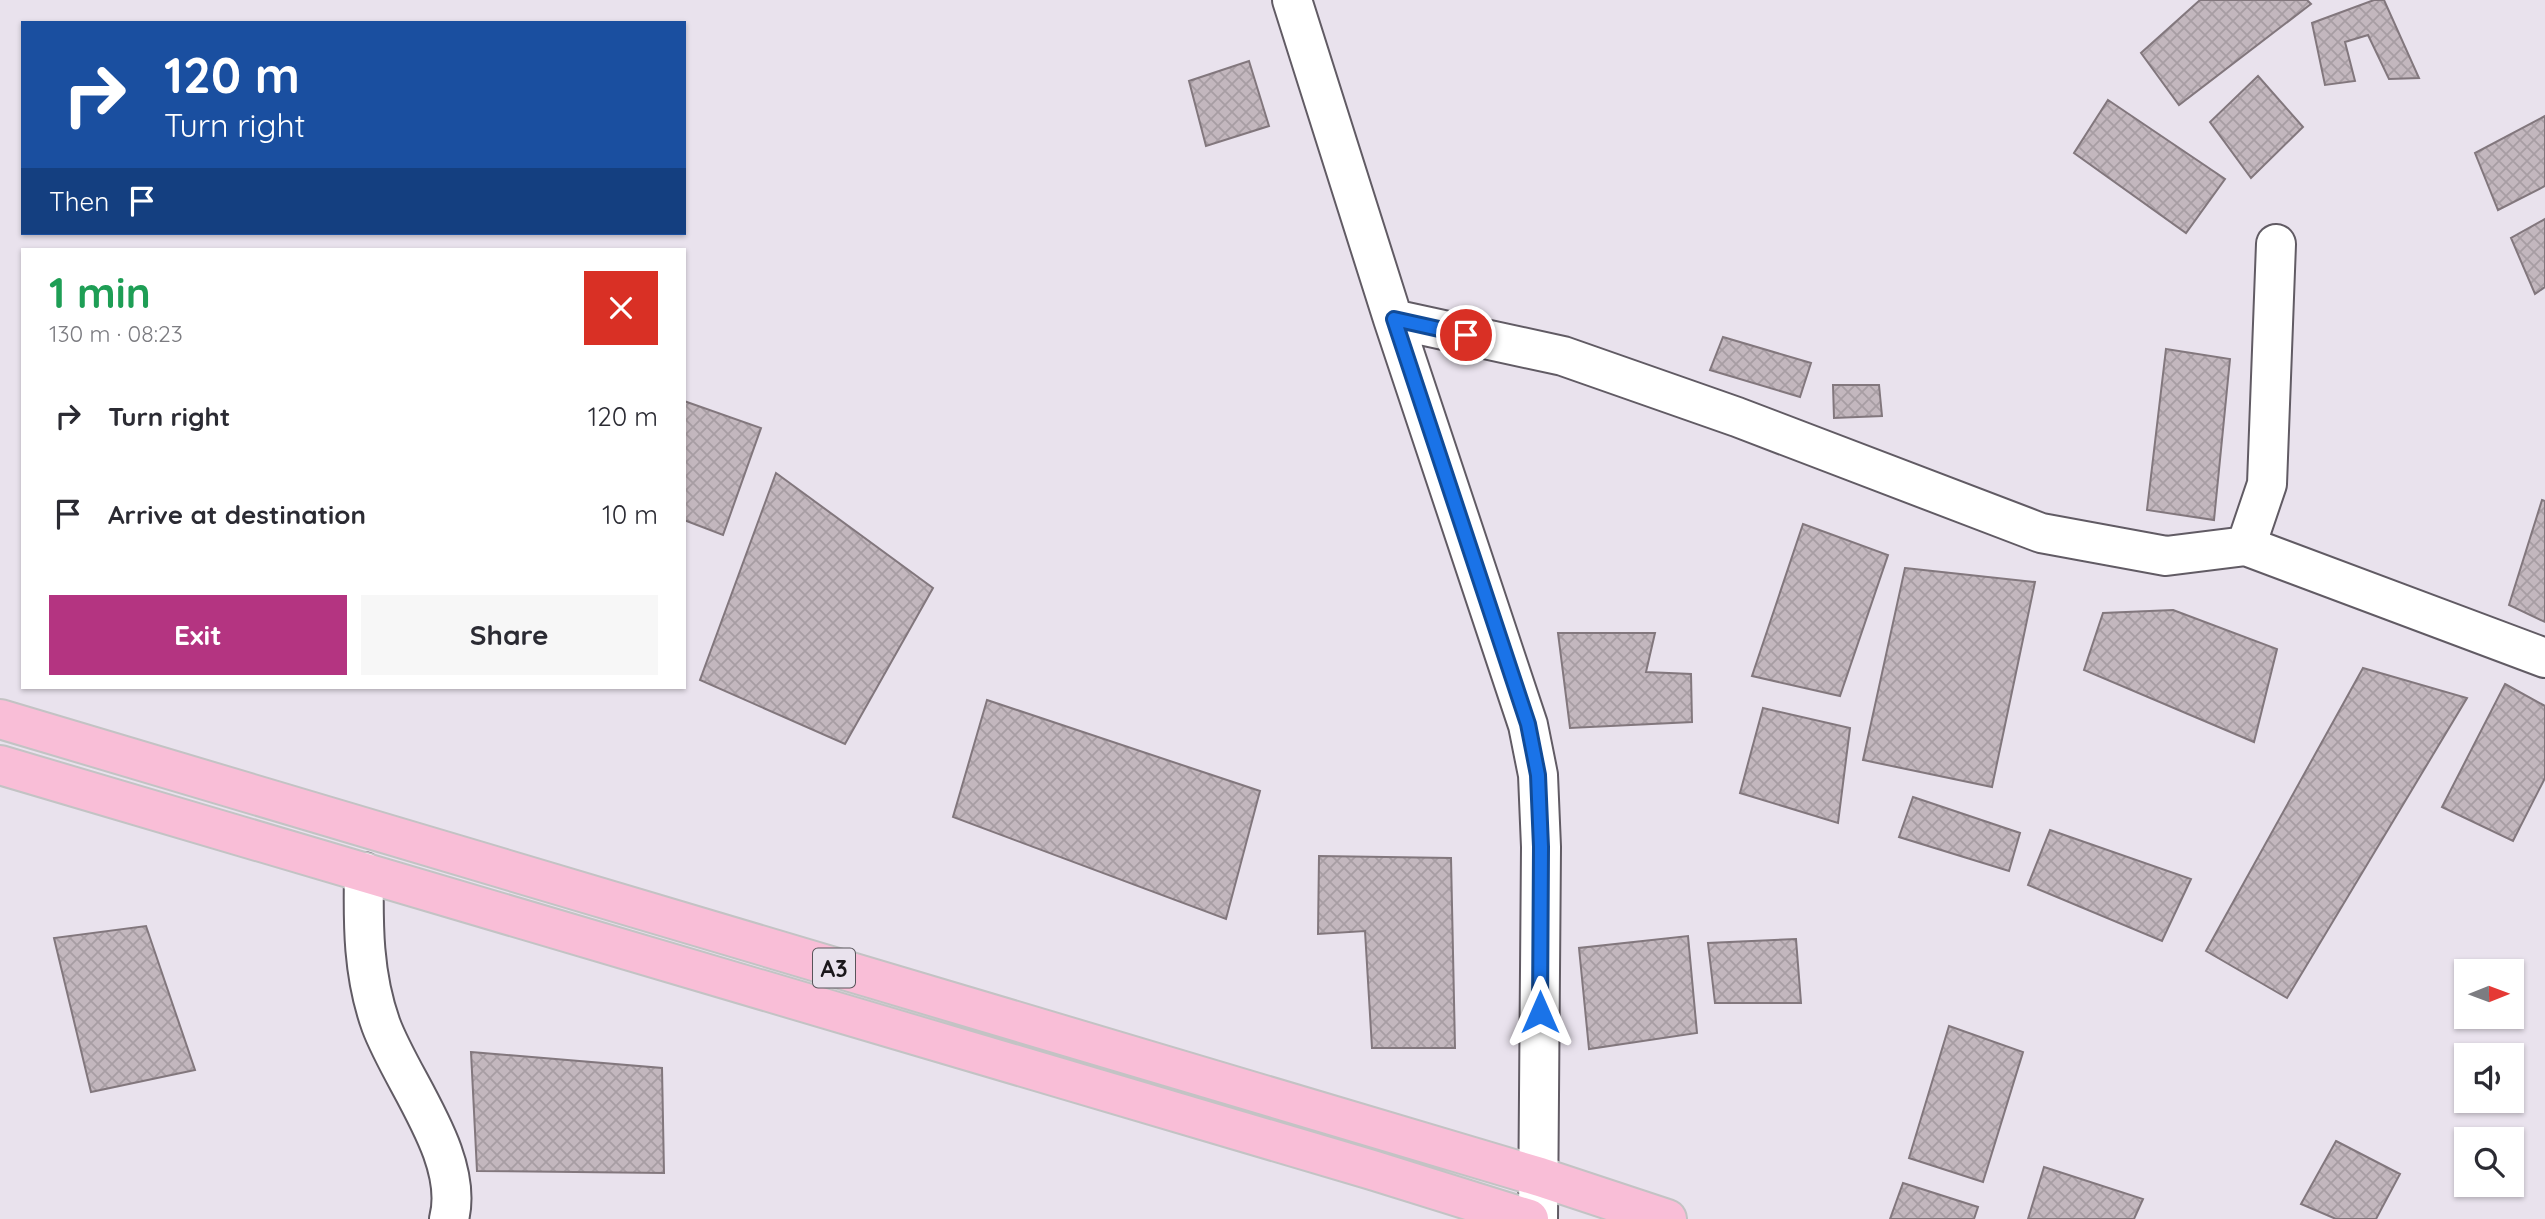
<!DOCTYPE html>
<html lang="en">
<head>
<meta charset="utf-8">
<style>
  :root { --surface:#fff; --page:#f7f7f7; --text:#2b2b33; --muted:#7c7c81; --accent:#b43481 }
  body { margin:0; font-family:Quicksand,sans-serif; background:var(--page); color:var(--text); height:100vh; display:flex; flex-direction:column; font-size:26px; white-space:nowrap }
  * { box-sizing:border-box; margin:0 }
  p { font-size:23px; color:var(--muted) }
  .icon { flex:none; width:38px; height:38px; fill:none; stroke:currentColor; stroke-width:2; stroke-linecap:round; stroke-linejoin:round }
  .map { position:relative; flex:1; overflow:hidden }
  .panel { position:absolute; left:21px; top:248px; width:665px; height:441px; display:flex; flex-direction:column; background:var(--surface); border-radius:0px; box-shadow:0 2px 5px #0004 }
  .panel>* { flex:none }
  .top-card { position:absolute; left:21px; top:21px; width:665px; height:214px; border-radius:0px; box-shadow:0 2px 5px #0004; background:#1a4fa0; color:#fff; overflow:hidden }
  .needle { width:46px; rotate:89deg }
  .buttons { position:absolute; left:2454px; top:959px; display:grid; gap:14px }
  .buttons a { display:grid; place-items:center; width:70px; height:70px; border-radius:0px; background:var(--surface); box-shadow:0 2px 5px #0004; font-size:35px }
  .pin { position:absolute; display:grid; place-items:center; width:60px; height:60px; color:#fff; margin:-30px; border:4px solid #fff; border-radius:50%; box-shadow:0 2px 7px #0007 }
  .me { position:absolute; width:77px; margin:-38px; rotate:0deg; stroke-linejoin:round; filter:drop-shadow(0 0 5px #0008) }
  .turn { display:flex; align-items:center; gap:24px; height:147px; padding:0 28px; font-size:32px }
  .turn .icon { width:91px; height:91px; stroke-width:2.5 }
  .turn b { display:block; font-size:49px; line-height:60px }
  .then { display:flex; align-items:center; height:66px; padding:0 28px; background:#0003; gap:14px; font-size:26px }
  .round { display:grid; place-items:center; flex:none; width:74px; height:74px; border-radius:0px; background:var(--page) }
  .head { display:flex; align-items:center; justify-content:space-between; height:119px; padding:0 28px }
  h1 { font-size:42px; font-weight:700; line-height:52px; color:#1e9e55 }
  .action { display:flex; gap:14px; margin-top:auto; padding:14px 28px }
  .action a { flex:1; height:80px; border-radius:0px; background:var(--accent); color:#fff; font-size:28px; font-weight:700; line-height:80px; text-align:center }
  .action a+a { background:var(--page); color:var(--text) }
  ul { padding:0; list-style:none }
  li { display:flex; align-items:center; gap:21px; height:98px; padding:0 28px }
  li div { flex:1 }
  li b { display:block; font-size:26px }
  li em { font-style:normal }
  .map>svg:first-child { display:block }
</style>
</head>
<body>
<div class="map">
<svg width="2545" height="1219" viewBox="0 0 2545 1219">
  <defs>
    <pattern id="building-cross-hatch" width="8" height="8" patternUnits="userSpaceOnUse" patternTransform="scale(1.75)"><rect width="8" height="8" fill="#c3b7be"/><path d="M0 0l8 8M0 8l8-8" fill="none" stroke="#a79da3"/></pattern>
  </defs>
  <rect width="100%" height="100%" fill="#e9e2ed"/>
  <path fill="url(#building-cross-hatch)" stroke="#82777d" stroke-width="2" d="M2200,0H2307L2311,4L2179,105L2141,53Z
    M2374,0H2384L2419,78L2389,79L2368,35L2345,42L2355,81L2325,85L2312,23Z
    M1249,61L1269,126L1206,146L1189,81Z
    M2258,76L2303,127L2251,178L2210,122Z
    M2108,100L2225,179L2186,233L2074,153Z
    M2545,116V186L2498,210L2475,153Z
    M2545,219V287L2535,294L2511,238Z
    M1723,337L1811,363L1800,397L1710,370Z
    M2166,349L2230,359L2214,520L2147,510Z
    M1833,385H1879L1882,416L1834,418Z
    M684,401L761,428L723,535L684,520Z
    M776,473L933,588L845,744L700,680Z
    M2542,500L2545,501V622L2509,605Z
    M1803,524L1888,555L1840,696L1752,676Z
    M1905,568L2035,582L1992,787L1863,760Z
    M2173,610L2277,649L2254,742L2084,670L2103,613Z
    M1558,633H1655L1646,672L1691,674L1692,722L1570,728Z
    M2363,668L2467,698L2287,998L2206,951Z
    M2505,684L2545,706V778L2513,841L2442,807Z
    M987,700L1260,791L1226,919L953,817Z
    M1763,708L1850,728L1838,823L1740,793Z
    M1913,797L2020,833L2009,871L1899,837Z
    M2050,830L2191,879L2162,941L2028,885Z
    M1319,856L1451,858L1455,1048H1372L1365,931L1318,934Z
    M146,926L195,1070L91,1092L54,938Z
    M1688,936L1697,1033L1589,1049L1579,948Z
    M1796,939L1801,1003H1715L1708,943Z
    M1949,1026L2023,1052L1983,1182L1909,1158Z
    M471,1052L662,1068L664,1173L477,1171Z
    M2336,1141L2400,1174L2376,1219H2336L2301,1204Z
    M2044,1167L2143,1199L2134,1219H2028Z
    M1903,1183L1978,1207L1974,1219H1890Z"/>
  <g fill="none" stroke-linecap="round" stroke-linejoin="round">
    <defs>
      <path id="minor" d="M1292,0L1393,319L1528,725L1538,775L1541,847L1538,1219
        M1393,319L1563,356L1737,417L2041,533L2166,556L2246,546L2545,658
        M2246,546L2267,484L2276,244
        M364,872C363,925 363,975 381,1025C402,1082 465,1157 449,1219"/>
      <path id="major" d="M0,719L1540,1177L1667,1219
        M0,765L1372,1170L1529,1219"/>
    </defs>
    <use href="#minor" stroke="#615b64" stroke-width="42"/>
    <use href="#major" stroke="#c3c3c4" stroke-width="42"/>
    <use href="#minor" stroke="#fff" stroke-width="38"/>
    <use href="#major" stroke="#f9bed7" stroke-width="38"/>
  </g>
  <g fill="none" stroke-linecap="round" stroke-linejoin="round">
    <defs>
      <path id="route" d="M1466,335L1394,319L1528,724L1538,775L1541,847L1540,1012"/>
    </defs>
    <use href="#route" stroke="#114b97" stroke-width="18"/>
    <use href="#route" stroke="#1a73e8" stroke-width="12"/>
  </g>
  <g text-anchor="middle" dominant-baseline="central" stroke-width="5" stroke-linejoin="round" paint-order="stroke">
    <rect fill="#e9e2ed" stroke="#58545a" stroke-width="2" x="813" y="948.5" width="42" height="39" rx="5"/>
    <g font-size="23" font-weight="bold" fill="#1a171b">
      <text x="834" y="968">A3</text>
    </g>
  </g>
</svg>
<div class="buttons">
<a><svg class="needle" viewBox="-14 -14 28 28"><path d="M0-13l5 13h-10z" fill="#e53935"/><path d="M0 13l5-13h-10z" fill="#7c7c81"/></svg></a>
<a><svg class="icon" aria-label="sound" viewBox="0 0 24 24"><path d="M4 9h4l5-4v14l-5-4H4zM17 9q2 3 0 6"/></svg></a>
<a><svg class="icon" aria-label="search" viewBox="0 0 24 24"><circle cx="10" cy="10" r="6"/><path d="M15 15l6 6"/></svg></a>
</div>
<div class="pin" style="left:1466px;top:335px;background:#d93025"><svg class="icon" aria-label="arrive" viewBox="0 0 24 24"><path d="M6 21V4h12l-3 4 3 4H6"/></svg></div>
<svg class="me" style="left:1540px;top:1012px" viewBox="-20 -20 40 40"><path d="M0-17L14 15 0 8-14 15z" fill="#1a73e8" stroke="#fff" stroke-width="4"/></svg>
<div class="top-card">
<div class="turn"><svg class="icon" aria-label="right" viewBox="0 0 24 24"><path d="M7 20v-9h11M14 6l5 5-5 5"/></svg><div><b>120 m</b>Turn right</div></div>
<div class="then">Then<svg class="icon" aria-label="arrive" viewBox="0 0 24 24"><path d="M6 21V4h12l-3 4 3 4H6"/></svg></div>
</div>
<section class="panel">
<div class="head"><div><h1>1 min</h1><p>130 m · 08:23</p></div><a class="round" style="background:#d93025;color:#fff"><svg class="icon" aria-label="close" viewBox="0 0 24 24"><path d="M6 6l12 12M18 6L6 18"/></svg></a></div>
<ul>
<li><svg class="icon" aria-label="right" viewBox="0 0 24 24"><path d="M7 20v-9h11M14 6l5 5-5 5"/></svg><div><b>Turn right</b></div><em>120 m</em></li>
<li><svg class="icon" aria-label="arrive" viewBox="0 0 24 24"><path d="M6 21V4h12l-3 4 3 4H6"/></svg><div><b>Arrive at destination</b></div><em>10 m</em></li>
</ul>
<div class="action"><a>Exit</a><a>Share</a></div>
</section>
</div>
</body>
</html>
